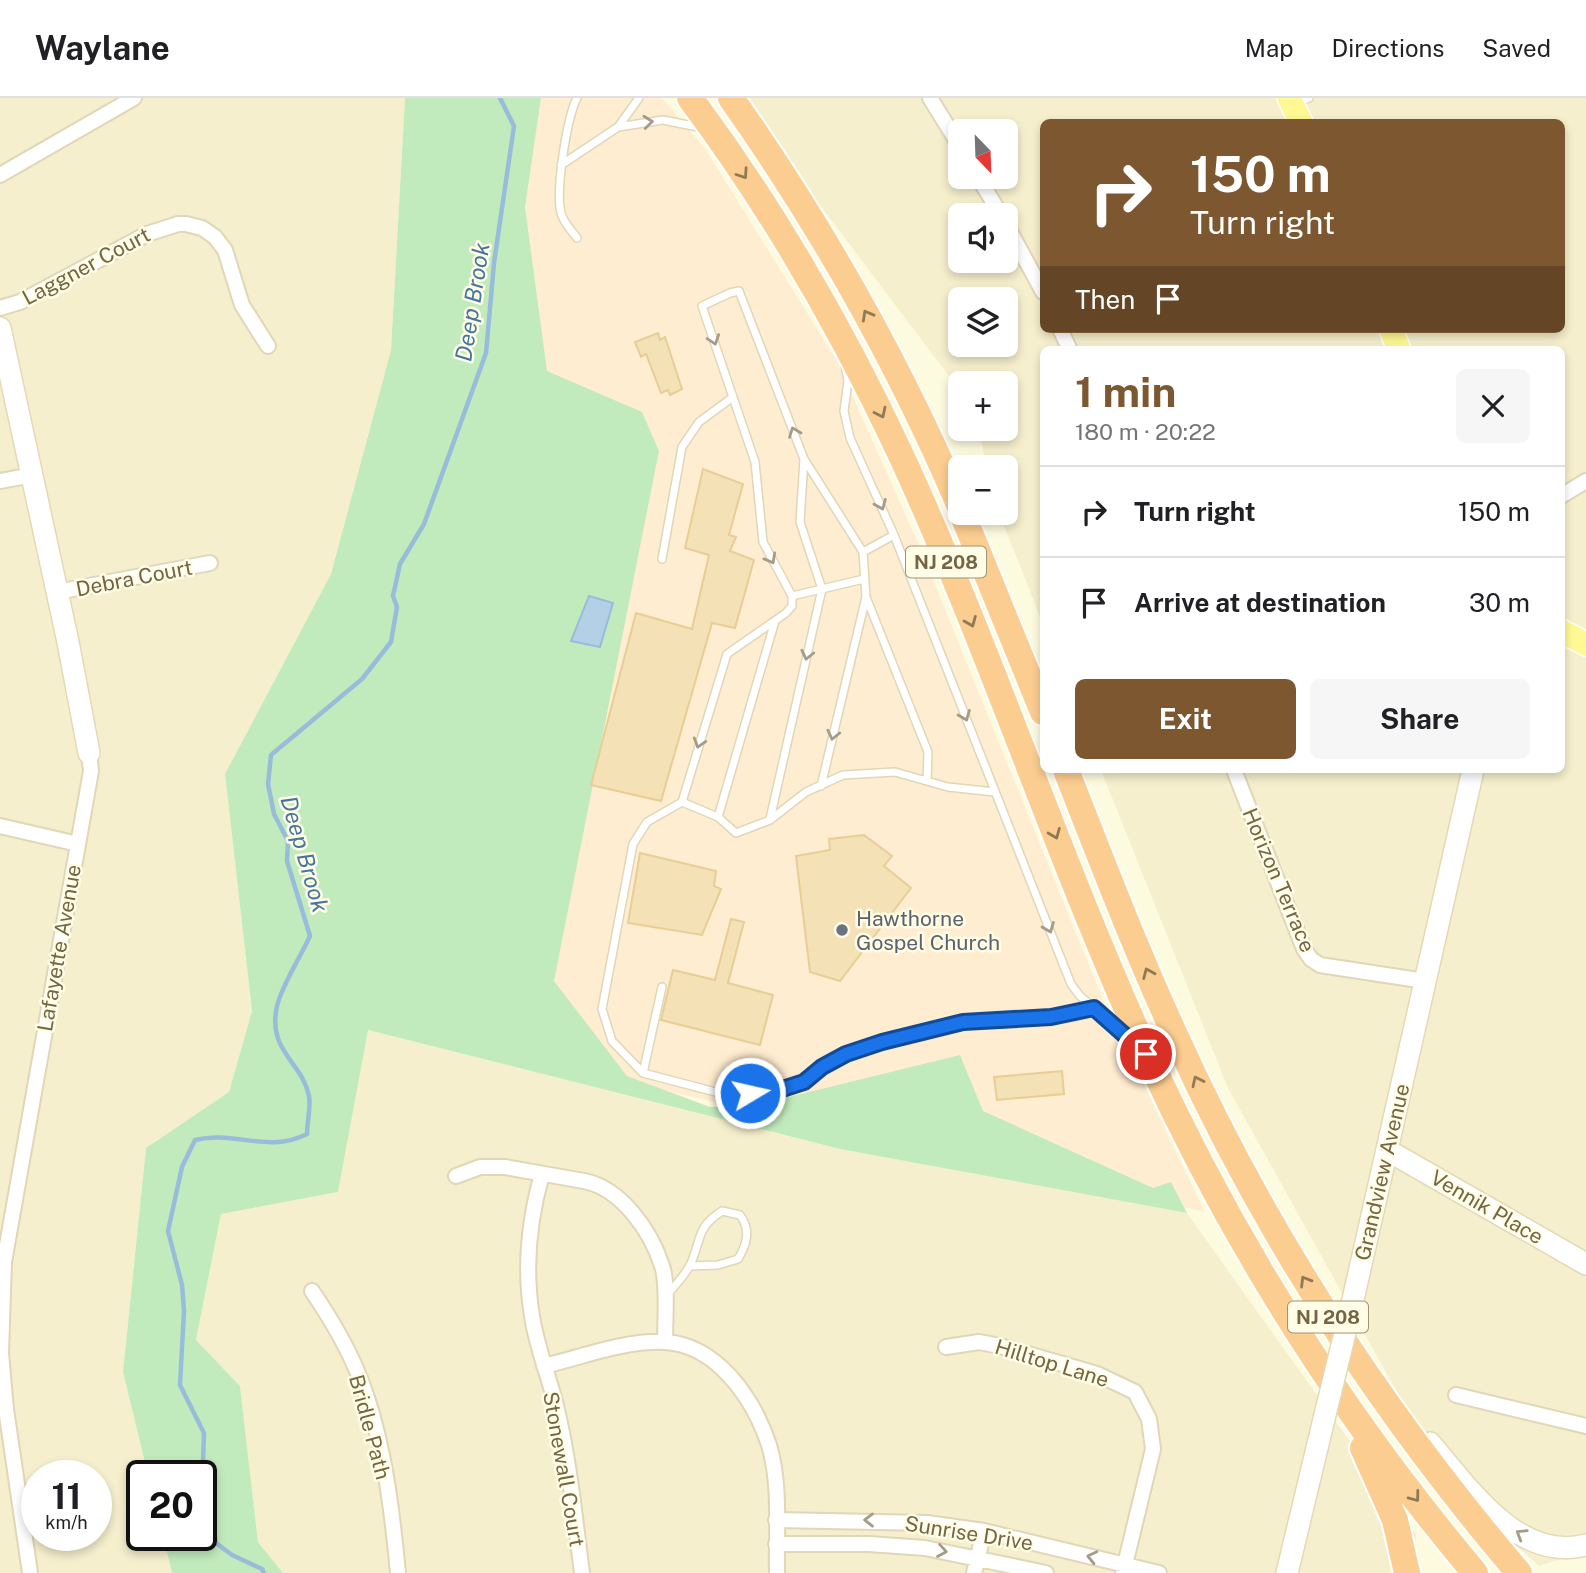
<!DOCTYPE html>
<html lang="en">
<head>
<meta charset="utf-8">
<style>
  :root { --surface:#fff; --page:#f6f6f6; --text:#202124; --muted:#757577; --line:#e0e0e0; --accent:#7d572f }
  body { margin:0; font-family:"Public Sans",sans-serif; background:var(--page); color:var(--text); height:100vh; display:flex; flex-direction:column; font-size:26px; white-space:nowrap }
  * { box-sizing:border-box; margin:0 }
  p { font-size:23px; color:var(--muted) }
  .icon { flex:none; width:38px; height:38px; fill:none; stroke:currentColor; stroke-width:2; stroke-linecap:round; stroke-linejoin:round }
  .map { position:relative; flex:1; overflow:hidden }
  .details { position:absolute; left:1040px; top:248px; width:525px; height:427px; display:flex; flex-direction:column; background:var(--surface); border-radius:10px; box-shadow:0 4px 10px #0003 }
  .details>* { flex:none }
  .guide { position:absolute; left:1040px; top:21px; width:525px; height:214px; border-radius:10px; box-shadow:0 4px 10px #0003; background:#7d572f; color:#fff; overflow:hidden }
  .needle { width:46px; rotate:157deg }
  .controls { position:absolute; left:948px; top:21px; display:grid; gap:14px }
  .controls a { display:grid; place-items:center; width:70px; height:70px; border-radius:10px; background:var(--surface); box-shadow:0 4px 10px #0003; font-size:35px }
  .speed { position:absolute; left:21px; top:1362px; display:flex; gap:14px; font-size:35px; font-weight:700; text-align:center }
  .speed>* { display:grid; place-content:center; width:91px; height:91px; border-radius:50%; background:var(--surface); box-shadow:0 4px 10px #0003; line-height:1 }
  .speed small { font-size:18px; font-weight:400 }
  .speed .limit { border:4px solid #111; border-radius:10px; background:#fff; color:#111 }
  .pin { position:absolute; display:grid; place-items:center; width:60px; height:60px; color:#fff; margin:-30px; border:4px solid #fff; border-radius:50%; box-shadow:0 2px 7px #0007 }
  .me { position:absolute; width:77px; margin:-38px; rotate:81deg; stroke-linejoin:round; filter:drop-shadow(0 0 5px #0008) }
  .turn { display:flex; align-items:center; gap:24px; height:147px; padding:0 35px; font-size:32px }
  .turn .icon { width:91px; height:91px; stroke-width:2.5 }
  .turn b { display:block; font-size:49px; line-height:60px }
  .then { display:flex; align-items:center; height:66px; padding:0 35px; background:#0003; gap:14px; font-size:26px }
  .round { display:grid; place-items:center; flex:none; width:74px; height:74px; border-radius:10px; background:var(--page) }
  .head { display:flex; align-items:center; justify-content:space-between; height:119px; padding:0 35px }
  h1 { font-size:42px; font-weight:700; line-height:52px; color:var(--accent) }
  .action { display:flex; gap:14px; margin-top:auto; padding:14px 35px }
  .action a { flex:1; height:80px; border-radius:10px; background:var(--accent); color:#fff; font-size:28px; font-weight:700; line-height:80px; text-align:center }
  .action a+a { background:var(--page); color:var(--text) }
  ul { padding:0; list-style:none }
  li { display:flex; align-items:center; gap:21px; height:91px; padding:0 35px; border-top:2px solid var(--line) }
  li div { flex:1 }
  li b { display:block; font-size:26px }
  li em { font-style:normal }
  header { display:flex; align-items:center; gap:42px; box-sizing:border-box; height:98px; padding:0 35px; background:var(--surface); border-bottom:2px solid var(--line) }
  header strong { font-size:33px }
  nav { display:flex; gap:38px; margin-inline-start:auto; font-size:24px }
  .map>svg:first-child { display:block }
</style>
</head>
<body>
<header>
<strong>Waylane</strong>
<nav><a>Map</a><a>Directions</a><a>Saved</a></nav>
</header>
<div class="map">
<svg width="1586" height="1475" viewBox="0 0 1586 1475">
  <rect width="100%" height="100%" fill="#fdfbdf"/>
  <path fill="#f5efcd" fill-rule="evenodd" d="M0,0H405L391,252L331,476L225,676L252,913L229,994L146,1051L123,1274L148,1377H142V1437H163L172,1475H0ZM37,1377H96V1437H37Z
    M739,0H1586V1453L1539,1468L1448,1386L1228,990L1101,672H1561V252H1043V526L999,415H1006V369H987L978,331H1006V285H961V294ZM1043,24H1561V231H1043ZM961,33H1006V79H961ZM961,117H1006V163H961ZM961,201H1006V247H961Z
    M367,932L840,1051L1187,1115L1416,1436L1414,1475H283L258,1444L240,1288L196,1242L221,1116L338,1094Z"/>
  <path fill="#ffedd1" d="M508,0H662L706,52L837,263L919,447L1104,904L1205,1114L371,927Z"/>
  <path fill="#c2ebbd" d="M405,0H541L525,109L547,273L642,314L659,353L554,883L627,978L710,1009L756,1007L960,957L983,1013L1153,1090L1171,1084L1187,1115L840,1051L368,932L338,1094L221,1116L196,1242L240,1288L258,1444L283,1475H172L163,1437H201V1377H148L123,1274L146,1050L229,994L252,913L225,676L331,476L391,252Z"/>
  <path fill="#b3d0e7" stroke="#98bcda" stroke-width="2" d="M589,498L613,505L600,549L571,543Z"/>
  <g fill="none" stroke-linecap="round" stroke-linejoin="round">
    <path stroke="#98bcda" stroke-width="4.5" d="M264,1475L262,1471L232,1457L216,1445L203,1364L204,1335L180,1287L184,1213L182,1187L168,1133L182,1069L195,1042C234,1032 268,1056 307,1036C307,1024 311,1009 309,998C302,963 267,954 277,908C282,887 301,858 310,838L287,763L288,743L274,716L268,686L271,657L362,581L391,544L397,509L393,498L400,466L424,426L486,255L494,165L514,28L500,0"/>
  </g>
  <path fill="#f4e1b5" stroke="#e8cd94" stroke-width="2" d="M658,235L660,242L665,239L682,291L670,297L668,292L661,295L646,256L641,259L635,244Z
    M703,371L743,386L729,437L736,439L730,453L754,462L735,530L712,525L661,703L591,687L636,515L692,531L709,457L685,450Z
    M864,737L892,758L884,768L911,790L840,883L810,874L796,758L830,752L829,741Z
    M640,755L716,773L714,788L721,791L702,837L628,825Z
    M731,821L744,824L728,885L773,897L760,947L661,922L673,872L715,882Z
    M1062,973L1064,996L997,1002L994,979Z"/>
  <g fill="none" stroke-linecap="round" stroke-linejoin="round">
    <defs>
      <path id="lane" d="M577,0C567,20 554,97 562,118C565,126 572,133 577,140
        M639,0L618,29L663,22L703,30
        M1297,5L1309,0
        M561,67L618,29
        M845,267L848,283L844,313L850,340L894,437L1071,886L1080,898L1130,941
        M863,454L894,437
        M662,461L682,349L699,324L733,299
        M792,498L864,481
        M927,683L928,654L866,499L863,454L804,361L739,193L730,195L702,208L755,364L763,444L792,498V508L786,515L727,556L682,704L718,719L736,735L770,722L806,694L843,677L895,674L948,689L995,694
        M821,688L866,499
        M682,704L647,724L633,746L602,911L612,943L643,975L727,997L773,994L804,984L822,969L846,956L882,944L963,924L1051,919L1094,910
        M718,719L775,523
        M770,721L822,491L800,424L804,361
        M643,975L662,889
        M667,1197C674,1188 686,1177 691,1165C702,1140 696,1130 722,1113L740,1117C751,1132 747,1146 738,1161L718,1167L690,1168"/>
      <path id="street" d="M930,0L961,50
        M0,77L134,0
        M978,79L1001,117
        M1006,126L1043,194
        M0,210L20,204L147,136L178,126H186L202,130L215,139L225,152L242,207L268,248
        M1060,231L1070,252
        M0,383L32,377
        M1561,398L1586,383
        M57,494L210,465
        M1234,672L1304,851L1311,861L1320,867L1425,883
        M0,728L78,746
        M542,1076C529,1122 524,1170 532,1218C537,1252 551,1283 558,1316C570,1368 575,1422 582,1475
        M456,1078L480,1069H505L584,1083C621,1090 651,1133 662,1168C668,1184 665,1225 665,1244
        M312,1193C331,1221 349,1251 361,1283C384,1343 392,1412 398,1475
        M946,1249L979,1244L1000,1248L1097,1276L1135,1294L1149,1321L1153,1351L1123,1475
        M544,1268C582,1259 626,1242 665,1244C718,1247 754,1302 769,1347C781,1387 776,1434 777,1475
        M1456,1297L1586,1328
        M776,1422L927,1425L984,1433L1159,1475
        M776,1446H869L925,1450L1046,1475
        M30,1475L6,1311L1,1255L4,1164L91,673L89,655
        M974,1475L984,1433"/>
      <path id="secondary" d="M0,230L68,544L89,655
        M1387,1052L1586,1166
        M1352,1206L1473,672
        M1430,1345C1468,1389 1518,1465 1586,1447
        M1287,1475L1324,1321"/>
      <path id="primary" d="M1289,0L1301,24
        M1391,231L1399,252
        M1561,533L1586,546"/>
      <path id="highway" d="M690,0C772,110 842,231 900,355C991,552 1057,759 1147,956C1232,1143 1343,1318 1475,1475
        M731,0C822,129 899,265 961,411
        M962,415L1043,614
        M1066,672C1101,761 1135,850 1175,937C1263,1132 1380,1312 1519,1475
        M1363,1350L1395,1422L1407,1475"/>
    </defs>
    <use href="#lane" stroke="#dfd7b7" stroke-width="10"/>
    <use href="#street" stroke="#dfd7b7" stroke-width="18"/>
    <use href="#secondary" stroke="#e4d9b5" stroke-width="24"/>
    <use href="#primary" stroke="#fff" stroke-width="26"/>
    <use href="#highway" stroke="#fff" stroke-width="30"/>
    <use href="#lane" stroke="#fff" stroke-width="7"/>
    <use href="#street" stroke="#fff" stroke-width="14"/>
    <use href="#secondary" stroke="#fff" stroke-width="21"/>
    <use href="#primary" stroke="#fff894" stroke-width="23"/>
    <use href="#highway" stroke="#fccd91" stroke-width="26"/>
    <defs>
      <path id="secondary-bridge" d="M1324,1321L1352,1206"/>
    </defs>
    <use href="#secondary-bridge" stroke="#e4d9b5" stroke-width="24" stroke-linecap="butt"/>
    <use href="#secondary-bridge" stroke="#fff" stroke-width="21"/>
  </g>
  <defs><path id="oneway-chevron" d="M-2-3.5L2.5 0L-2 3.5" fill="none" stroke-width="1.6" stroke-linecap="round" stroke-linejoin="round" transform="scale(1.75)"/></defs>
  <g stroke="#a59b86">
    <use href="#oneway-chevron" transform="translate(648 24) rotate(-6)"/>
    <use href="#oneway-chevron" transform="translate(714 242) rotate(71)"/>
    <use href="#oneway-chevron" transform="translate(794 334) rotate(-111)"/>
    <use href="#oneway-chevron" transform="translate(881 407) rotate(67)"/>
    <use href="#oneway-chevron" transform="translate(771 461) rotate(61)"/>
    <use href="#oneway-chevron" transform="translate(807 557) rotate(103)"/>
    <use href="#oneway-chevron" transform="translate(965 618) rotate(68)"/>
    <use href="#oneway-chevron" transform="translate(833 637) rotate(103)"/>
    <use href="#oneway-chevron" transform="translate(699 645) rotate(107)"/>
    <use href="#oneway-chevron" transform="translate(1049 830) rotate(68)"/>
    <use href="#oneway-chevron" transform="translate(869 1422) rotate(-179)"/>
    <use href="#oneway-chevron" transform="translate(1521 1436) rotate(-148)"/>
    <use href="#oneway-chevron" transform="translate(942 1453) rotate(10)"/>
    <use href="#oneway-chevron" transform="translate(1092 1459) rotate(-167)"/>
  </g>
  <g stroke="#907a54">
    <use href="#oneway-chevron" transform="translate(743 76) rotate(56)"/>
    <use href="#oneway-chevron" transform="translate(867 217) rotate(-119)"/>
    <use href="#oneway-chevron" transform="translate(881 315) rotate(64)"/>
    <use href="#oneway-chevron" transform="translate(971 524) rotate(68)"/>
    <use href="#oneway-chevron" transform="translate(1055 736) rotate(68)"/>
    <use href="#oneway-chevron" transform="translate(1148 875) rotate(-113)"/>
    <use href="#oneway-chevron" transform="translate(1197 983) rotate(-116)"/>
    <use href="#oneway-chevron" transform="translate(1305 1183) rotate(-121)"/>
    <use href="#oneway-chevron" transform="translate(1415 1399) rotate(53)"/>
  </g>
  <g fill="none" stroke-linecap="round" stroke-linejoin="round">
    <defs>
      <path id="route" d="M750,995L773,994L804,984L822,969L846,956L882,944L963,924L1051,919L1094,910L1146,956"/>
    </defs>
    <use href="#route" stroke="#114b97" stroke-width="18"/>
    <use href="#route" stroke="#1a73e8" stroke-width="12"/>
  </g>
  <circle fill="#6b7280" stroke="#fffde6" stroke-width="2.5" cx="842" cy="832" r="7"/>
  <g text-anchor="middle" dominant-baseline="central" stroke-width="5" stroke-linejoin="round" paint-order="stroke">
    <g fill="#fffde6" stroke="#9e9375" stroke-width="2">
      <rect x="906" y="448.5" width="80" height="31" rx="5"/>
      <rect x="1288" y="1203.5" width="80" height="31" rx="5"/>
    </g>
    <g font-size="19" font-weight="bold" fill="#756545">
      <text x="946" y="464">NJ 208</text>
      <text x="1328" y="1219">NJ 208</text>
    </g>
    <g font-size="21" fill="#756545" stroke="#fffde6">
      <text transform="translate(86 168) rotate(-28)">Laggner Court</text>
      <text transform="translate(134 480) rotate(-11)">Debra Court</text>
      <text transform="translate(1279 782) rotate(67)">Horizon Terrace</text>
      <text transform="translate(59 850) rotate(-80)">Lafayette Avenue</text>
      <text transform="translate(1382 1074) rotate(-77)">Grandview Avenue</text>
      <text transform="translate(1487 1109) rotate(30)">Vennik Place</text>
      <text transform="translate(1052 1265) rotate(17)">Hilltop Lane</text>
      <text transform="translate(370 1329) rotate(75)">Bridle Path</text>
      <text transform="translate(564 1371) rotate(80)">Stonewall Court</text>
      <text transform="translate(969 1435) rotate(9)">Sunrise Drive</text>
    </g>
    <g font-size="21" fill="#5b616d" stroke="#fffde6" text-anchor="start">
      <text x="856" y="820">Hawthorne<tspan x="856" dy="24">Gospel Church</tspan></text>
    </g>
    <g font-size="23" font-style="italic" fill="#46759f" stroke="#fffde6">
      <text transform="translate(472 204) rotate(-81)">Deep Brook</text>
      <text transform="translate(305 756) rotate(74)">Deep Brook</text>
    </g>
  </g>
</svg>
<div class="controls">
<a><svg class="needle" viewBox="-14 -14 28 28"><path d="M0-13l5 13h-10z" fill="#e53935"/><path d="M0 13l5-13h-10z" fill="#757577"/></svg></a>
<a><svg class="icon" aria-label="sound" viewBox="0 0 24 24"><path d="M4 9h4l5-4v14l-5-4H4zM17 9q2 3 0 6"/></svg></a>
<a><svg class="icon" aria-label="layers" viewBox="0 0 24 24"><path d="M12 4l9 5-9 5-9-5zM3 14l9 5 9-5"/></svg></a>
<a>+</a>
<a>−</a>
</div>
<div class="speed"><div>11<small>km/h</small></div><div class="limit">20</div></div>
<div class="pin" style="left:1146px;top:956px;background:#d93025"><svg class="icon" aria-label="arrive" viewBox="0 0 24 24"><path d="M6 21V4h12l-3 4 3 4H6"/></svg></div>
<svg class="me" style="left:750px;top:995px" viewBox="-20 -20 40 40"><circle r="17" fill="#1a73e8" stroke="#fff" stroke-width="3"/><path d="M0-11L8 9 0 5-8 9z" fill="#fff"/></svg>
<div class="guide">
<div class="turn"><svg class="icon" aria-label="right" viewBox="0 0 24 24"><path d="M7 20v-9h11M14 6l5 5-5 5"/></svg><div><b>150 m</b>Turn right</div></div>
<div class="then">Then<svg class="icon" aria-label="arrive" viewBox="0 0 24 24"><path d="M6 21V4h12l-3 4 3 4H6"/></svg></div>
</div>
<section class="details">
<div class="head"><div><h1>1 min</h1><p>180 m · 20:22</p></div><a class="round"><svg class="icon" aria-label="close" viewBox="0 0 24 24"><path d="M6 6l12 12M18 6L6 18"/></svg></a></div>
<ul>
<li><svg class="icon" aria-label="right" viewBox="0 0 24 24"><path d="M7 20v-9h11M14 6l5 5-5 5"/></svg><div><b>Turn right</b></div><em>150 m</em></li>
<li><svg class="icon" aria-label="arrive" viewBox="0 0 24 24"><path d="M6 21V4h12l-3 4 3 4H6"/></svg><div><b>Arrive at destination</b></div><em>30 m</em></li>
</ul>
<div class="action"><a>Exit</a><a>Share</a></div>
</section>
</div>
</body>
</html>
